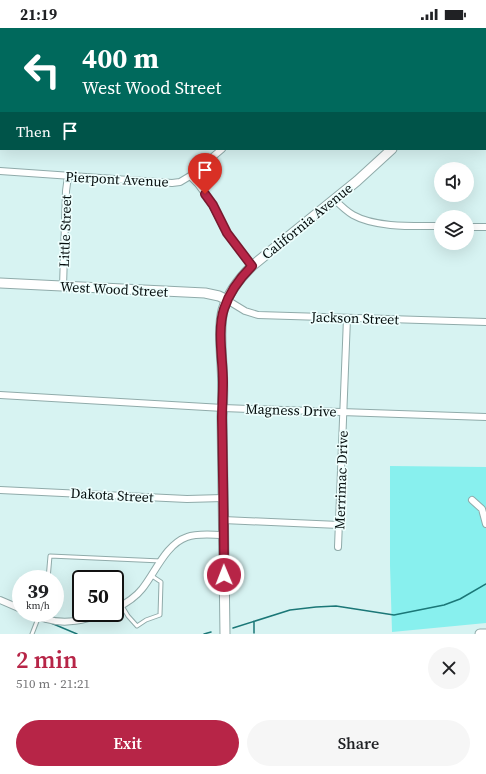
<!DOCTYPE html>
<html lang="en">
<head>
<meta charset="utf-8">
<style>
  :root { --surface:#fff; --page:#f6f6f6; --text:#202124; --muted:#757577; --accent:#b72547 }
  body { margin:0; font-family:"Source Serif 4",serif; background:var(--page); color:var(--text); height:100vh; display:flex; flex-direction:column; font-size:15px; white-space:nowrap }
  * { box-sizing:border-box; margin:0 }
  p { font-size:13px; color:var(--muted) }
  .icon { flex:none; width:22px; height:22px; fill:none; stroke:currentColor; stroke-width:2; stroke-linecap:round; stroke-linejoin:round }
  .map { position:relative; height:606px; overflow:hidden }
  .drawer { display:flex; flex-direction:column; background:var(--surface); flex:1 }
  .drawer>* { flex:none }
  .guide { position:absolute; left:0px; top:0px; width:486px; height:122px; box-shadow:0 4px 16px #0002; background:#00695c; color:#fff; overflow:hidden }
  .buttons { position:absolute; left:434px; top:134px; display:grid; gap:8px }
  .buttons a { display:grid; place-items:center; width:40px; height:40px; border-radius:50%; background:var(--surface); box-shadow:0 4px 16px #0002; font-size:20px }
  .speed { position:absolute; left:12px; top:542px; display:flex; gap:8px; font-size:20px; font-weight:700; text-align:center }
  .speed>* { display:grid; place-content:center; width:52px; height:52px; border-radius:50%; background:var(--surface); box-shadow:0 4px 16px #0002; line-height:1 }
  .speed small { font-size:10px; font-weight:400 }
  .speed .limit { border:2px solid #111; border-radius:6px; background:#fff; color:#111 }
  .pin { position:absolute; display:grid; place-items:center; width:34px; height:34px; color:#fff; margin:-41px -17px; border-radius:50% 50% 50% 0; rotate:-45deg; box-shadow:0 0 4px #0007 }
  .pin .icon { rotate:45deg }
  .me { position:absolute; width:44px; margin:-22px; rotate:359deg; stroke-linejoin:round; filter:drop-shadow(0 0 3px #0008) }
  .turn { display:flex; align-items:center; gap:14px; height:84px; padding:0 16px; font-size:18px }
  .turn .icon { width:52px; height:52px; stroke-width:2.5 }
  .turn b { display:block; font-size:28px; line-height:34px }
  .then { display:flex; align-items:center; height:38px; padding:0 16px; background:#0003; gap:8px; font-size:15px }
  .round { display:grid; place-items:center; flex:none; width:42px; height:42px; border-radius:21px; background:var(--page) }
  .headline { display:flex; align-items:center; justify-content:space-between; height:68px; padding:0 16px }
  h1 { font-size:24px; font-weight:600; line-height:30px; color:var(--accent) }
  .cta { display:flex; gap:8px; margin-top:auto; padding:8px 16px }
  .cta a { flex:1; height:46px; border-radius:24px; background:var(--accent); color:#fff; font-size:16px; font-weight:600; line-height:46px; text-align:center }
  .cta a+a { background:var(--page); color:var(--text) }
  .status { display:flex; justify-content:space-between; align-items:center; height:28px; padding:0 20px; background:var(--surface); direction:ltr }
  .status svg { height:11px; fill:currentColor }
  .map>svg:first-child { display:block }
</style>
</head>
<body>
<div class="status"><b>21:19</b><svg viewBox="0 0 49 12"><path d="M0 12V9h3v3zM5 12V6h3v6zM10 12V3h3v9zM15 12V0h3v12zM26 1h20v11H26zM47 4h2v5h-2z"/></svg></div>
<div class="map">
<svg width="486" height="606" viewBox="0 0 486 606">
  <rect width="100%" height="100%" fill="#d7f3f2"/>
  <path fill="#88f0ee" d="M390,438L486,439V595L392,604L390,537Z"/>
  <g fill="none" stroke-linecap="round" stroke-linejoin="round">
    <path stroke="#1b7777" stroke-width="1.5" d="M254,593V605
      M51,595L77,606
      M233,600L290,582L316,579L336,578L394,587L444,577L460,571L486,556
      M204,606L211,604"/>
    <defs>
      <path id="lane" d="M98,1V0
        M485,37H486
        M48,551L50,528L161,533
        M122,578L128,588L137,598L146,592L160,587L161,554L152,548
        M32,606L39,588"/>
      <path id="street" d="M44,0L61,1
        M298,1V0
        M485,97H486
        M0,143L172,155L180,154L190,148L222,121
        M190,148L198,156L209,171L227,205L252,238
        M334,171C340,177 346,183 353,187C376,200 415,198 441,198
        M467,199H486
        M63,259L66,163L68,148
        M227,272L245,283L258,287L486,294
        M0,367L223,380L486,389
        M0,462L187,471L223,470
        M472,472L482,481L486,496
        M223,492L339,497
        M338,519L347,290
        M0,572L21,581
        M115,581C125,576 135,570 142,561C155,545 166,516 187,509C198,505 212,507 223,507
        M31,585C36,587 41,590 46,591C66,597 85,592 104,585"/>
      <path id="secondary" d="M485,20L486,18
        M0,255L205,265L219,268L227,272
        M225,606L222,389C223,372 223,354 222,337C221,319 219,299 223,282C228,265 240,250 252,238L357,153L392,121
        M480,606H486"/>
    </defs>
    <use href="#lane" stroke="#90abaa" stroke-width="5"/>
    <use href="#street" stroke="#90abaa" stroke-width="8"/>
    <use href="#secondary" stroke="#90abaa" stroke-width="11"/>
    <use href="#lane" stroke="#fff" stroke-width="3"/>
    <use href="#street" stroke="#fff" stroke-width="6"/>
    <use href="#secondary" stroke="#fff" stroke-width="9"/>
  </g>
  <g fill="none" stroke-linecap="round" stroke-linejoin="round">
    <defs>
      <path id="route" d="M205,166L213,177L227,205L252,238C240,250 229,265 224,281C217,302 223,333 223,354C223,367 222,379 222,391C223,443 224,495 224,547"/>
    </defs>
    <use href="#route" stroke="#77182e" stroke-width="10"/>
    <use href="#route" stroke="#b72547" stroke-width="7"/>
  </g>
  <g text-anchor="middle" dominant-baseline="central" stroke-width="3.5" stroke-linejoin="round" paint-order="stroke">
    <g font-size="14" fill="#050d0d" stroke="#edfefd">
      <text transform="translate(117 151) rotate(3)">Pierpont Avenue</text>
      <text transform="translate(307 193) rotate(-39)">California Avenue</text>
      <text transform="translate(65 203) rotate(-88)">Little Street</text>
      <text transform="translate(114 261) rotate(3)">West Wood Street</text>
      <text transform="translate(355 290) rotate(2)">Jackson Street</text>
      <text transform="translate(291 382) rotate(2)">Magness Drive</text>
      <text transform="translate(341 452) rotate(-88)">Merrimac Drive</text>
      <text transform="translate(112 467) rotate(3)">Dakota Street</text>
    </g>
  </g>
</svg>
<div class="buttons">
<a><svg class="icon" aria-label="sound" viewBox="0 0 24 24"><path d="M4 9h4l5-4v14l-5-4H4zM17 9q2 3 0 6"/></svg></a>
<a><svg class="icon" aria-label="layers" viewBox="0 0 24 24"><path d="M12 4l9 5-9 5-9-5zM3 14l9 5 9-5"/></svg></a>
</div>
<div class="speed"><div>39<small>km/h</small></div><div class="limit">50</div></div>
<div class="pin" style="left:205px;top:166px;background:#d93025"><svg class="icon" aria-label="arrive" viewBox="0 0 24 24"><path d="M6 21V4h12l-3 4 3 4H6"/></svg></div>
<svg class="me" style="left:224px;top:547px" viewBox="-20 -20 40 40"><circle r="17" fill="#b72547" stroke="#fff" stroke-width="3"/><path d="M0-11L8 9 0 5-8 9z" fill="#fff"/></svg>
<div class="guide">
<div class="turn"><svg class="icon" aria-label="left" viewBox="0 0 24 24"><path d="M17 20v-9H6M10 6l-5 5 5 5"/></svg><div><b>400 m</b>West Wood Street</div></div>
<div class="then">Then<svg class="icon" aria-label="arrive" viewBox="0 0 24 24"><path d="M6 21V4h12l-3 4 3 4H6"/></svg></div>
</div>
</div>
<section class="drawer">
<div class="headline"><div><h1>2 min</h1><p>510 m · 21:21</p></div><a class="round"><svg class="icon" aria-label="close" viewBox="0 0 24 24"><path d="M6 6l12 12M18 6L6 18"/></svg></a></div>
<div class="cta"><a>Exit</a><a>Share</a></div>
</section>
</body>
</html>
